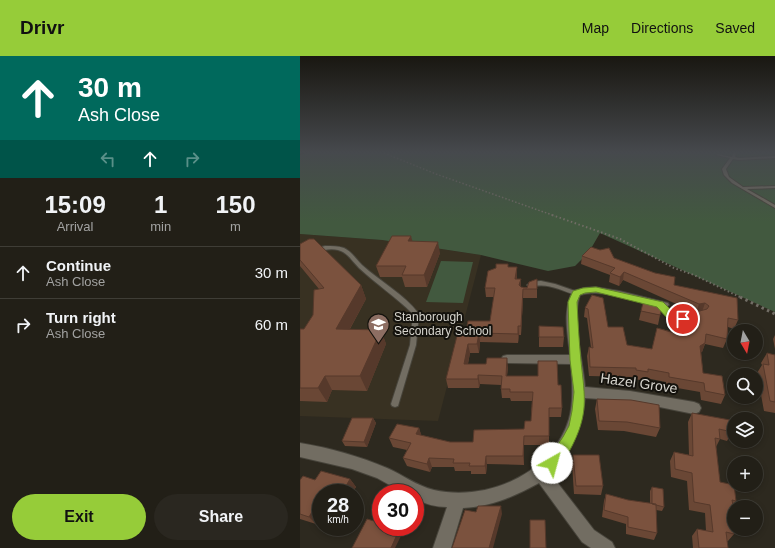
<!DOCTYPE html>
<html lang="en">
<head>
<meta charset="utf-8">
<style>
  :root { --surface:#221f17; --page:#2a2720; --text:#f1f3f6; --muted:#a2a2a1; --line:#3f3d36; --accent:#96cc39 }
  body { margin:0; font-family:Arial,sans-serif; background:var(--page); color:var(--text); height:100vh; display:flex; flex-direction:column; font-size:15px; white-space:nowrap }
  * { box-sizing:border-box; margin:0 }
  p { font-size:13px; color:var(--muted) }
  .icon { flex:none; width:22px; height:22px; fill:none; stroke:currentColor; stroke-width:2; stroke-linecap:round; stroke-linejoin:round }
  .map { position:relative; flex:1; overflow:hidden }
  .drawer { display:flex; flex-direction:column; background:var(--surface); width:300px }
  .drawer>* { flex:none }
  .top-card { background:#00695c; color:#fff; overflow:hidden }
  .needle { width:26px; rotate:170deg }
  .buttons { position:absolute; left:427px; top:268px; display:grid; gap:8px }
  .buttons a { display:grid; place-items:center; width:36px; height:36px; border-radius:50%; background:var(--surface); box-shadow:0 2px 6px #0003,0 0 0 1px var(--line); font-size:20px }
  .speed { position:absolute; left:12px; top:428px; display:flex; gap:8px; font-size:20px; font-weight:700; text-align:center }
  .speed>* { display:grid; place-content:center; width:52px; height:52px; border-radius:50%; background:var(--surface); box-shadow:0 2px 6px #0003,0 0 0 1px var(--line); line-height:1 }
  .speed small { font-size:10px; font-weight:400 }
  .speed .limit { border:6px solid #d22; background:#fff; color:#111 }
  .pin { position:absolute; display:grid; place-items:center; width:34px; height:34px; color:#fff; margin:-17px; border:2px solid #fff; border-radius:50%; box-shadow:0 1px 4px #0007 }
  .me { position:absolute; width:44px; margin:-22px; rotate:38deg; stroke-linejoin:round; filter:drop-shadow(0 0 3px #0008) }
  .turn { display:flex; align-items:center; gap:14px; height:84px; padding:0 12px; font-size:18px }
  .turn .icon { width:52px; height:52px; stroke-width:2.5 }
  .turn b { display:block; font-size:28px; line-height:34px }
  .lanes { display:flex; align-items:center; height:38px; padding:0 12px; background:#0003; justify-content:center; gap:20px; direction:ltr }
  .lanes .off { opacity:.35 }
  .eta { display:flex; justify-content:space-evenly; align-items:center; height:68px; text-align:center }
  .eta b { font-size:24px; font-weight:800; line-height:28px }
  .primary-button { display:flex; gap:8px; margin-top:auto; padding:8px 12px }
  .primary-button a { flex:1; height:46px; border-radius:24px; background:var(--accent); color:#111; font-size:16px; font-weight:800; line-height:46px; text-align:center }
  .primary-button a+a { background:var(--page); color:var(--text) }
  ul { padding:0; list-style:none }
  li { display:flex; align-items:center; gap:12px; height:52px; padding:0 12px; border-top:1px solid var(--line) }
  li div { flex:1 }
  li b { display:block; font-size:15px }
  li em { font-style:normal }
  header { display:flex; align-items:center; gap:24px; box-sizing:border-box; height:56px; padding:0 20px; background:var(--accent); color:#111 }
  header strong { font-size:19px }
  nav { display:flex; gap:22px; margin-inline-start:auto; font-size:14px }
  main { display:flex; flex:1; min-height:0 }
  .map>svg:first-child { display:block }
</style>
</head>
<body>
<header>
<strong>Drivr</strong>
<nav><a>Map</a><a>Directions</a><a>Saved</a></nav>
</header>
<main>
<section class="drawer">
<div class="top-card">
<div class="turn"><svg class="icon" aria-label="ahead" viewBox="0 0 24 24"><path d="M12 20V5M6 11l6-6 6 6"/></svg><div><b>30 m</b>Ash Close</div></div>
<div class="lanes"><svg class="icon off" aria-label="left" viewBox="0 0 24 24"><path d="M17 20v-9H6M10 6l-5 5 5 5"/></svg><svg class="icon" aria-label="ahead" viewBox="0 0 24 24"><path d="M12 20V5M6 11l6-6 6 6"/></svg><svg class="icon off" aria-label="right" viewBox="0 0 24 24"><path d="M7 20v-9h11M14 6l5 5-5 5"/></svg></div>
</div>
<div class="eta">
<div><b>15:09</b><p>Arrival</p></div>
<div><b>1</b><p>min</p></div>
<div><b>150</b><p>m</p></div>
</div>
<ul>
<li><svg class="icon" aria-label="ahead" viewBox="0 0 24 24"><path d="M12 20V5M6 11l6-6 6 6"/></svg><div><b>Continue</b><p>Ash Close</p></div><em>30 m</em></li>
<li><svg class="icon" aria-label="right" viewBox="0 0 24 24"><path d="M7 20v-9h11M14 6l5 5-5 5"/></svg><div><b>Turn right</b><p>Ash Close</p></div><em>60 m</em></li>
</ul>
<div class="primary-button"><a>Exit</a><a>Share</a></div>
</section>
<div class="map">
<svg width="475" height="492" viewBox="0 0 475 492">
  <rect width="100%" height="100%" fill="#2d291f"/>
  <path fill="#383122" d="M0,178L82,184L181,199L138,365L0,360Z"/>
  <path fill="#42593f" d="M6,97H475V256L300,177L289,196L275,210L248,215L181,199L82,184L0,178V99Z
    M141,205L173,206L163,247L126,246Z"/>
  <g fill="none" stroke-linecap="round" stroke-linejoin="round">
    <defs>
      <path id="service" d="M433,97H436L435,101L439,102L475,100V102L439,104L433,103L426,113L429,121L443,131L475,130V132L447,133L475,149V152L432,127L424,119L422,113L430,102L416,99L418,98L432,101Z
        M25,190C32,190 38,190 44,192C52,196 56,203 62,209C81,226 104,238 119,258L116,289L98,350L95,351L92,350L91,348L110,289L113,258C96,241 76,228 59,212C52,205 47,196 38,194C31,192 23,194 16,196L13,194L14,193Z
        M241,225L255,228L278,236L279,237L276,239C259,234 248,226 230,231L227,229C231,226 236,225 241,225Z
        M360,247C366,250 370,256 377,259C382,261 389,259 393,262C383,271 364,258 357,249Z"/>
      <path id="minor" d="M295,231L319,235L368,247L369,249L364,252C340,246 304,232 280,239C271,265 283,304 285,331L330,335L394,346L399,348L401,352L399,356L394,358L330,345L285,342C282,371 272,397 250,417L294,474L312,486L315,492H291L282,486L239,427C215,440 191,451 163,452L151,492H133L147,451C135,451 126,448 115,443V437H104L77,422L52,413L0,401V387C30,392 59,400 87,412C103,419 117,430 134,434C187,446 253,417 269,363C274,345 272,326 271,308L207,307L203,306L201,303L203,300L207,299H270C268,280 262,253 273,235L284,232Z"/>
    </defs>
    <use href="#service" stroke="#47443b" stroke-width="2"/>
    <use href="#minor" stroke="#47443b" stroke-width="2"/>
    <path stroke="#716d65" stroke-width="1.5" stroke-dasharray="1.5 2" stroke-linecap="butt" d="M84,97L136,118L255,160"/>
    <path stroke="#716d65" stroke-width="2" stroke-dasharray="1.5 2.5" stroke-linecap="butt" d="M252,159L320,183L374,212L394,219L442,242"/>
    <path stroke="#716d65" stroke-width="3" stroke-dasharray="2.5 3.5" stroke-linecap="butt" d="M440,241L475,258"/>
    <use href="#service" fill="#726d62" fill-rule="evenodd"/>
    <use href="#minor" fill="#726d62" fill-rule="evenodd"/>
  </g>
  <path fill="#6a4735" d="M112,185L140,197L127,231H105L102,221H80L76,210Z
    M0,188L61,229L66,243L50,273L81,274L86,288L67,335L32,334L27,346L0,345V273H4L13,259L19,233L0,210Z
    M282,200L314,202L374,229L438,264L434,273L428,271L427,283L423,292L405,288L402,296H401L403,317L425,339L421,348L401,344L400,336L366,330V326L346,322V325L334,323V321L289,320L287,300L289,291L291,292L287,262L284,261L285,252L292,239L308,271L327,289L352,293L357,272L378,277L379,274L381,275L382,265L385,257L394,256L323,224L319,230L309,226L310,219L281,208Z
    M208,211H217V223L221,231L237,232V242H223L221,279H219L218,287L180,286L179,297H170L168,308L208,311L207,320L258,329L262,352L261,361H249V389H224V409L187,408L186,418H171V415H155L154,411H132L130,416L107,410L103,402L107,394L93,391L89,382L119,372L121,379L150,386H173L224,373L231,365L232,345H211L210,342H202L201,333V329L180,328L179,332H148L146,323L166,276L190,265L194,241H186L185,232Z
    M341,255L360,259L358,269L339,264Z
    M239,270L264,281L263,291H239Z
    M475,279V293L473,283Z
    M467,297L475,299V357L464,355L457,317L462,309L461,307Z
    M297,343L360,372L356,381L324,375L298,374L295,353Z
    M392,357L432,376L427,385L420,383L416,391L420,426L436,445L433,449L434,455L432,457L434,478L428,485H427L428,492H393L392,480L397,473L406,475L405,457L389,454L387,425L371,421L370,405L374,396L389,399L388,366Z
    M73,362L76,367L67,391L45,390L42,385Z
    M273,399L303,430L301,439L274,438L272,408Z
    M50,423L56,431L52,437H21V460L16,468L0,463V424Z
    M352,431L364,451L362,455L356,454L357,477L354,484L326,478V468L302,461L304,445L306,438L328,444L350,448V435Z"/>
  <path fill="#56392b" d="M111,180L114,191L108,185Z
    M138,186L140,197L127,231L124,219Z
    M217,211V219L216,232L215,223Z
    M324,216L323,224L319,230L320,221Z
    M221,223V232L219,229Z
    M61,229L66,243L42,287L36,273Z
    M223,233V242L221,279V270Z
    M405,247L402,256L396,257L399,248Z
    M218,270L219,279L218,287Z
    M81,274L86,288L67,335L60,320Z
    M179,277L180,286L179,297L177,288Z
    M405,287L402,296L397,299L400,290Z
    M168,288L170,297L166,317L164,308Z
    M207,302L208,311L206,328V320Z
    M178,319L180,328L179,332L178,323Z
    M25,320L32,334L27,346L18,332Z
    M73,362L76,367L67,391L64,386Z
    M119,372L122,381L116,378Z
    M224,380V409L223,400Z
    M186,400L187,408L186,418L185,410Z
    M129,402L132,411L130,416L127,408Z
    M50,423L56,431L52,437H42Z
    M16,449L21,454V460L16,468L9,461Z
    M201,450L202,458L193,492H189Z
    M100,472L103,476L95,492H91Z"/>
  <path fill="#7b523e" stroke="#56392b" d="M92,180H111L108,185L138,186L124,219H102L106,210H76Z
    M9,183H14L61,229L36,273L81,274L60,320H25L18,332H0V273H4L13,259L14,234L24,232L0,204V188Z
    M291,191L300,194L309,192L314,202L355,217L375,221L374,229L437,242L438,264L428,262L427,283L406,278L405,287L400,290L403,317L422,320L425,339L405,335L404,327L369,321V317L348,313V316L336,314V312L290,311L289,291L293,292L288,253L285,252L292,239L303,242L308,271H323L327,289L352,293L357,272L378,278L379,274L382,275L385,257L396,256L407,253L409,250L405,247L399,248L324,216L320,221L310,217L315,212L282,200Z
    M196,208H208V211H217L215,223H221L219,229L221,231L227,232L229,226L237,223V233H223L221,270H218V278L179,277L177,288H168L164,308H186L187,302H207L206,320H238V305H257L258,329H261L262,352H249V380H224L223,400H186L185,410H169L170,407H153L154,403L129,402L127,408L103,402L111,387L89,382L97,368L119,372L116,378L150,386H173L174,374L224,373L225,365H231L233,336H210V333H201L202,320L178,319V323H146L158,276H166L168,265H190L195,232H185L188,215L196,212Z
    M344,243L363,247L360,259L341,255Z
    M239,270L263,271L264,281H239Z
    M467,297L475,299V346L470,345L463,308L469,309Z
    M297,343L331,344L359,349L360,372L327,366L299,365Z
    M392,357L430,364L432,376L419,373L420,383L415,382L420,426L434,429L436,445L432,444L434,455L431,454L434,478L426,476L428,492H399L397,473L413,476L410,449L394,446L392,417L375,413L374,396L393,400Z
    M52,362H73L64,386L42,385Z
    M273,399H299L303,430H276Z
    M21,415L50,423L42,437H21V450L16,449L9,461L0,458V424L3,420L15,424Z
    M352,431L363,433L364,451L352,448Z
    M306,438L328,444L356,448L357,477L328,471V461L304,454Z
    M178,450H201L189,492H152L165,454L176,456Z
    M67,463L81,467V471H97L100,472L91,492H52Z
    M230,464H245L246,492H230Z"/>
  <linearGradient id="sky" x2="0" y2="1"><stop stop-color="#191711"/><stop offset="0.58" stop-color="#46494d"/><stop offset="1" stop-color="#46494d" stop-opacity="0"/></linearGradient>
  <rect width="475" height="166" fill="url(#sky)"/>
  <path fill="#96cc39" stroke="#628525" d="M296,231L363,246L374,257L387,260L388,263L383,266L367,262L357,251L296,236L285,237L280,239L277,246C278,266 279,285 281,305C285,343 289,358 270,394C266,401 260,410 252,414L247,412L245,407L263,381L269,370L272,355L274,336L270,304L268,246L273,235L283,232Z"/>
  <defs>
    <symbol id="school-pin" viewBox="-11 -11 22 30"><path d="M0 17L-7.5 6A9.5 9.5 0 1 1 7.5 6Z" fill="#8d6e63" stroke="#14120d"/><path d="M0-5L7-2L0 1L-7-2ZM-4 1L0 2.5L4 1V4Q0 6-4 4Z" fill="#fff"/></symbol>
  </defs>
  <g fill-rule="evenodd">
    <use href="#school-pin" x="66" y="256" width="25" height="34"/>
  </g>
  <g text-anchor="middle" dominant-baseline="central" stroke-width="4" stroke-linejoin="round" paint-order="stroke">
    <g font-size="12" fill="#d6d4cd" stroke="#14120d" text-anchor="start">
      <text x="94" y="261">Stanborough<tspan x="94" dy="14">Secondary School</tspan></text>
    </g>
    <g font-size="14" fill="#d6d4cd" stroke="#14120d">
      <text transform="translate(339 327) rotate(8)">Hazel Grove</text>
    </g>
  </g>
</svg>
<div class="buttons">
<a><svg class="needle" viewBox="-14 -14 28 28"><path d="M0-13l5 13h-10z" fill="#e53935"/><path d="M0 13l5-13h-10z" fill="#a2a2a1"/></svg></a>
<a><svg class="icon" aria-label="search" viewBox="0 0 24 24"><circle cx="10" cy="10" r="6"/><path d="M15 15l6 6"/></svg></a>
<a><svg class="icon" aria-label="layers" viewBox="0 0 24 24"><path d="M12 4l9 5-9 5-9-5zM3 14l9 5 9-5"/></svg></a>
<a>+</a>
<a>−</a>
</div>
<div class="speed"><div>28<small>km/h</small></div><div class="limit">30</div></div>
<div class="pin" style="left:383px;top:263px;background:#d93025"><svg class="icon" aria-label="arrive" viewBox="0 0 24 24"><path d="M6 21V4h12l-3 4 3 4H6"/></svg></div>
<svg class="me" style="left:252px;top:407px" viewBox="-20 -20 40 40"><circle r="19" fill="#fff"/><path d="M0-13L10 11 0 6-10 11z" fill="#96cc39"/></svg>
</div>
</main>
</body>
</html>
